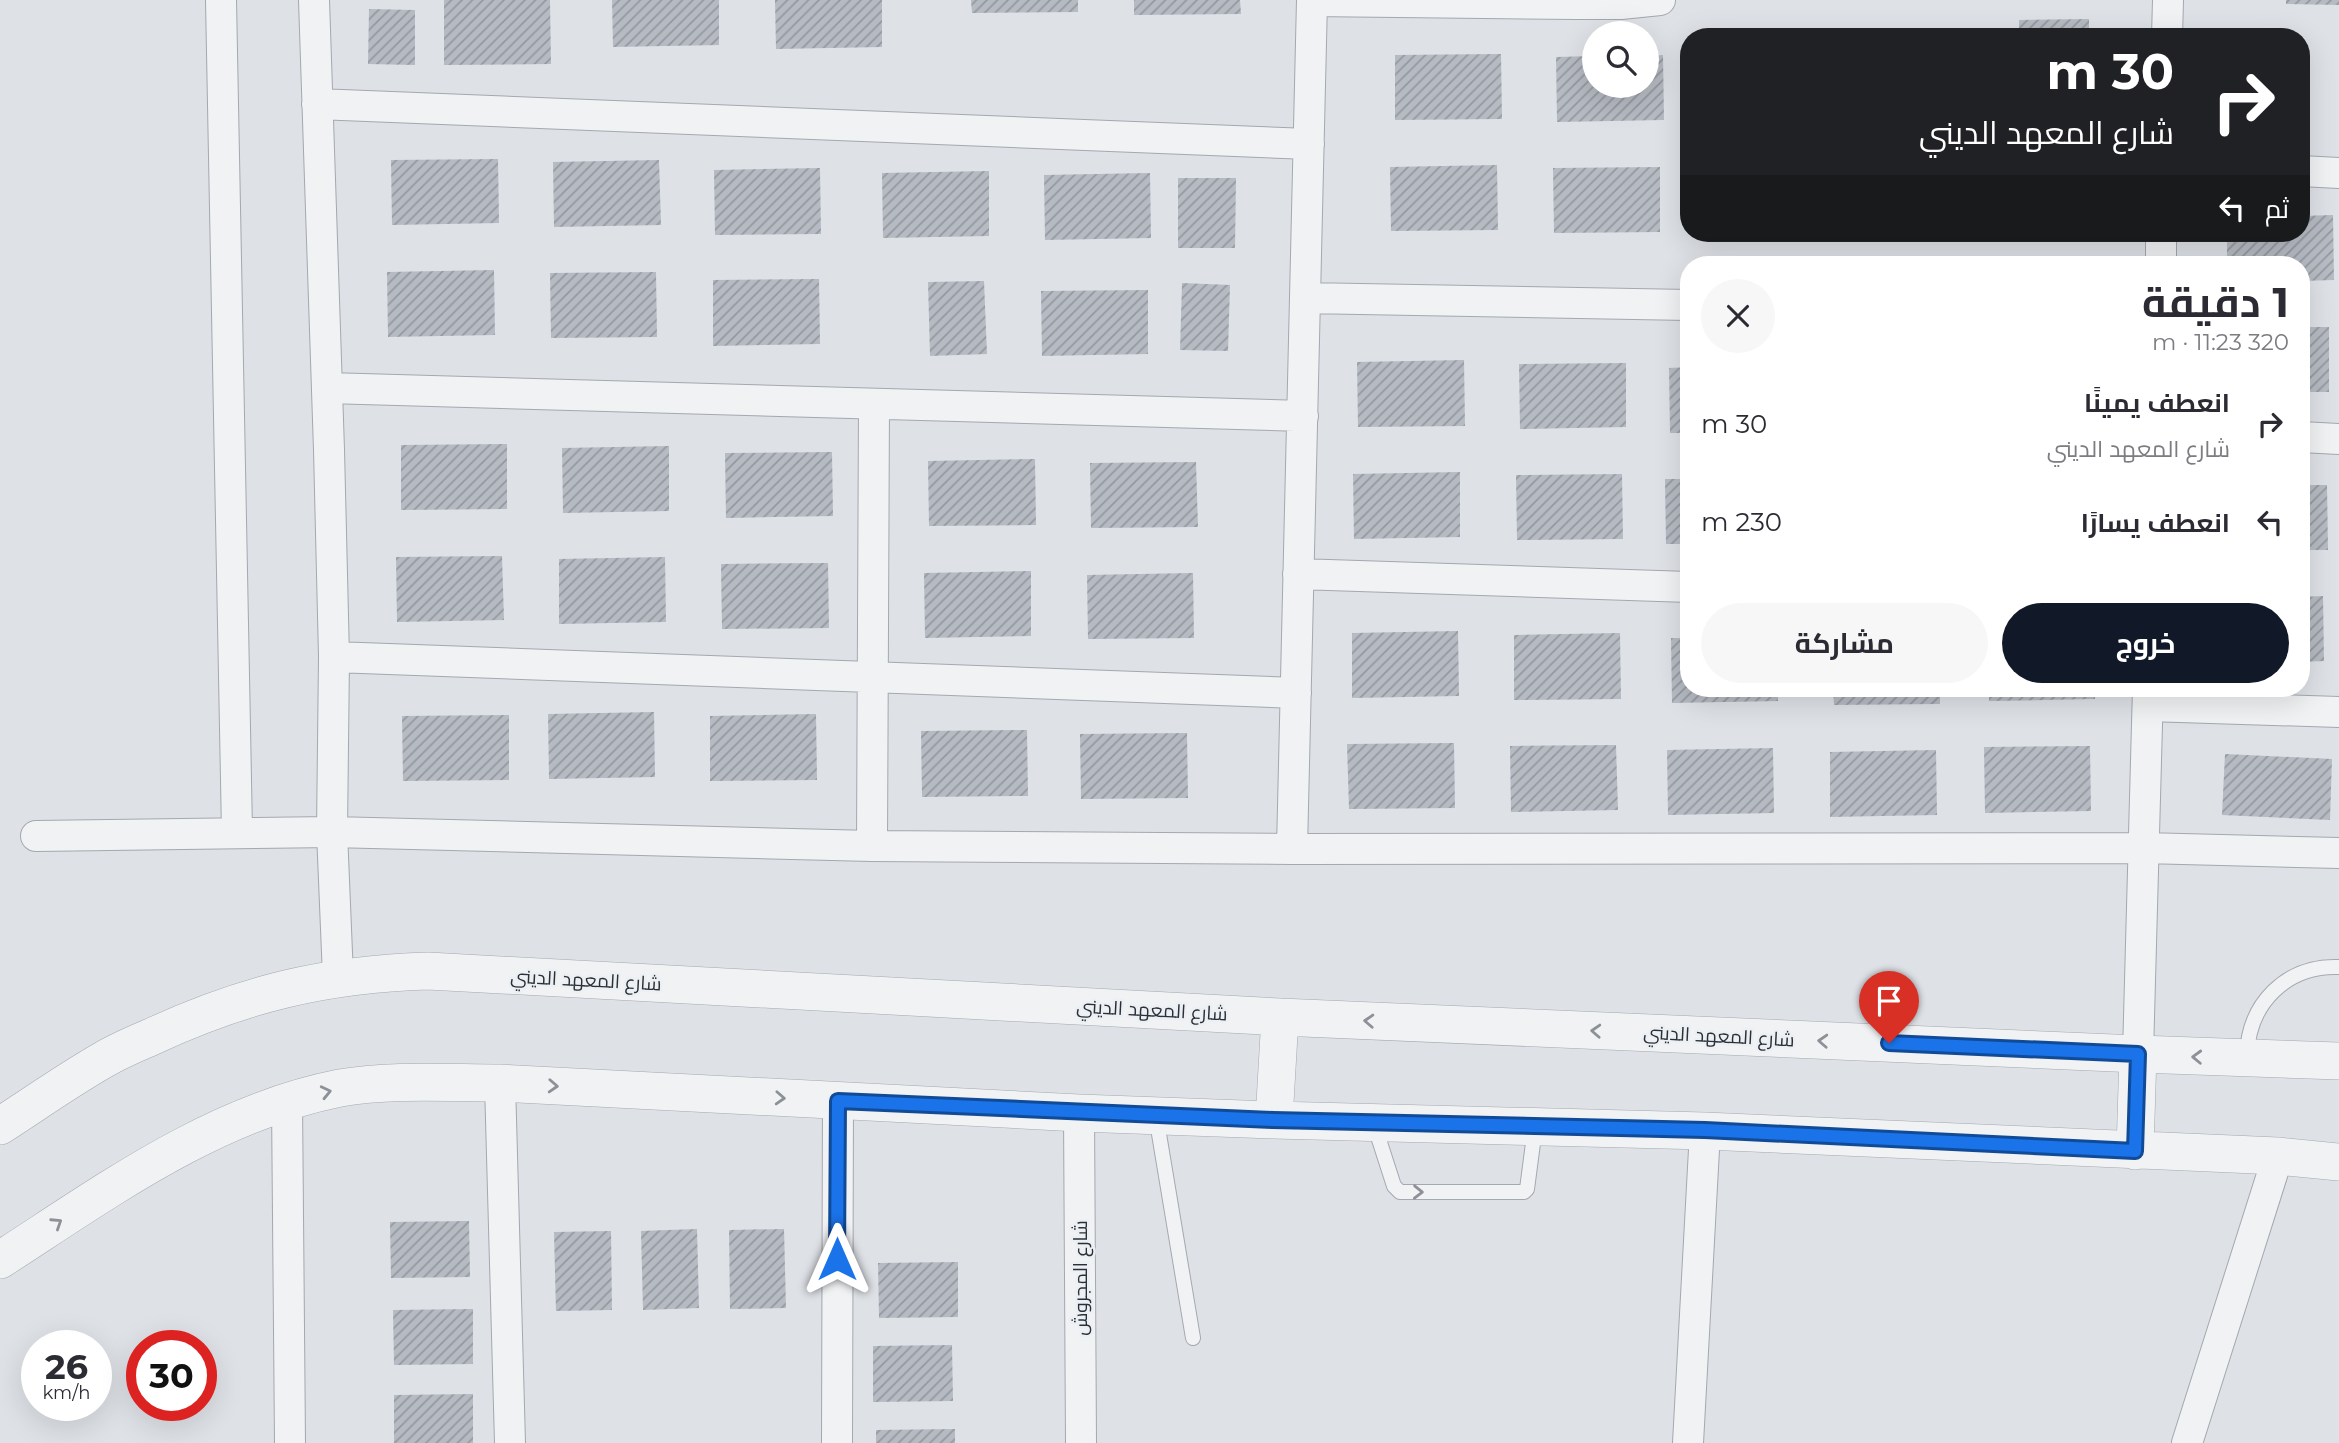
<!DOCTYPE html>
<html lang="ar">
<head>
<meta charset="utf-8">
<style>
  :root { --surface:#fff; --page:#f7f7f7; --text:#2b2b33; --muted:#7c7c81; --accent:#111827 }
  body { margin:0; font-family:Montserrat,Cairo,sans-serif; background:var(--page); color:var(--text); direction:rtl; height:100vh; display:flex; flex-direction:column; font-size:26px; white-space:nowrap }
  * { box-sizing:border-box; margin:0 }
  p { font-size:23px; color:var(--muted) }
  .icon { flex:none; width:38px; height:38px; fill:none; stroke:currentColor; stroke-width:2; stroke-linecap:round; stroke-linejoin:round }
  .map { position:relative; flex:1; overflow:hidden; direction:ltr }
  .side { position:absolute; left:1680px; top:256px; width:630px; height:441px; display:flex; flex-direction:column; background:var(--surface); border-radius:28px; box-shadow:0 7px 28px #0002; direction:rtl }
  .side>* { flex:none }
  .guide { position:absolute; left:1680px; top:28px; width:630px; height:214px; border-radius:28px; box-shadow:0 7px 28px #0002; direction:rtl; background:#202124; color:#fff; overflow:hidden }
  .tools { position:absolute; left:1582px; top:21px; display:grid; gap:14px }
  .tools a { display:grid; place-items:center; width:77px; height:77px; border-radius:50%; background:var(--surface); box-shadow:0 7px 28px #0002; font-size:35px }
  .speed { position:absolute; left:21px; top:1330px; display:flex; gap:14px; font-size:35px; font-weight:700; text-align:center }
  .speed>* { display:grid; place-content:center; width:91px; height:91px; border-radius:50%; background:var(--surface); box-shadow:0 7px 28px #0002; line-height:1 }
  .speed small { font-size:18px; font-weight:400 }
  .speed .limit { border:10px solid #d22; background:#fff; color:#111 }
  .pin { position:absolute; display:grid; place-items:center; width:60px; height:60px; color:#fff; margin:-72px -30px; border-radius:50% 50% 50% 0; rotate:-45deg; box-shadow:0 0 7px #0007 }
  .pin .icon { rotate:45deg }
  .me { position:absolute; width:77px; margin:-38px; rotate:0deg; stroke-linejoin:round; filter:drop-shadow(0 0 5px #0008) }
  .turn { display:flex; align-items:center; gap:24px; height:147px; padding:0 21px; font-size:32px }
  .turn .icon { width:91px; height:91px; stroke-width:2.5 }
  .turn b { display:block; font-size:49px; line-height:60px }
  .then { display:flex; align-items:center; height:66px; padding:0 21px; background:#0003; gap:14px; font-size:26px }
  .round { display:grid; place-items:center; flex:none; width:74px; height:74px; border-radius:37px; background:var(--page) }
  .summary { display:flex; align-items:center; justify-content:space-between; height:119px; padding:0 21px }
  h1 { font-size:42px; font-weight:700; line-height:52px }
  .button { display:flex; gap:14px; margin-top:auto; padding:14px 21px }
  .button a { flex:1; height:80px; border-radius:42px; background:var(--accent); color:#fff; font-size:28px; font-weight:700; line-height:80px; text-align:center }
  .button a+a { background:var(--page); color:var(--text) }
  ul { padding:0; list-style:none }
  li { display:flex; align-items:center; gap:21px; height:98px; padding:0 21px }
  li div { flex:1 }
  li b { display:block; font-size:26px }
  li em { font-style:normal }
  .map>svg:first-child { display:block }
</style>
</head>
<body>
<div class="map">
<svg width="2339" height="1443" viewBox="0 0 2339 1443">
  <defs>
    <pattern id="building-hatch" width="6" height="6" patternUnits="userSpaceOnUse" patternTransform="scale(1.75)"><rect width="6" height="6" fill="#b6bac2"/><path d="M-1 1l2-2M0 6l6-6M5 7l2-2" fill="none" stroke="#94989f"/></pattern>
  </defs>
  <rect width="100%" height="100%" fill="#dee1e6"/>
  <path fill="url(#building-hatch)" d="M444,0H550L551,64L444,65Z
    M612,0H719V45L613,47Z
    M775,0H882V47L776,49Z
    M971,0H1078V12L972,13Z
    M1134,0H1240L1241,14L1134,15Z
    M2286,0H2339V5L2286,4Z
    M369,9L415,10V65L368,64Z
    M2089,19V37H2019V20Z
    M1820,29V37H1713V31Z
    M1982,31V37H1875V33Z
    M1501,54L1502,119L1395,120V55Z
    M1663,55L1664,120L1557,122L1556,57L1594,56V86H1647V56Z
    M498,159L499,223L392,225L391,160Z
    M659,160L661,225L554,227L553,162Z
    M1497,165L1498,230L1391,231L1390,167Z
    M1660,167V232L1554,233L1553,168Z
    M820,168L821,234L715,235L714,170Z
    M989,171V236L883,238L882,173Z
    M1150,173L1151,238L1045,240L1044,175Z
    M1178,178H1236L1235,248H1178Z
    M2333,215L2334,280L2301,281V264H2227V233H2301V216Z
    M494,270L495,335L388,337L387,272Z
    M656,272L657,337L551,338L550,273Z
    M819,279L820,344L713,346V280Z
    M984,281L987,354L930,356L928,282Z
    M1182,283L1230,285L1228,351L1180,350Z
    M1148,290V354L1042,356L1041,291Z
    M2301,327H2329V392H2301Z
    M1464,360L1465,426L1358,427L1357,362Z
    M1626,363V427L1520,429L1519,364Z
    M1689,367V433H1670L1669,368Z
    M507,444V509L401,510V445Z
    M669,446V511L563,513L562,448Z
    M832,452L833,516L726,518L725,453Z
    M1035,459L1036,525L929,526L928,461Z
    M1196,462L1198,527L1091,528L1090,463Z
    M1460,472V537L1354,539L1353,474Z
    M1622,474L1623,539L1517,540L1516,475Z
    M1665,479H1689V544H1666Z
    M2301,485H2327L2328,550H2301Z
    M502,556L504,620L397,622L396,557Z
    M665,557L666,622L559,624V559Z
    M828,563L829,628L722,629L721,564Z
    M1031,571V636L925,638L924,573Z
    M1193,573L1194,638L1088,639L1087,575Z
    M2323,596L2324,661L2301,662V597Z
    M1458,631L1459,696L1352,698V633Z
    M1620,633L1621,699L1514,700V635Z
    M1671,638H1689V688H1778V701L1672,703Z
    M1833,688H1940V704L1834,705Z
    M1989,688H2095V699L1989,701Z
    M654,712L655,777L549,779L548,714Z
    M816,714L817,780L710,781V716Z
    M509,715V780L403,781L402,716Z
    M1027,730L1028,796L922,797L921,731Z
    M1187,733L1188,798L1081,799L1080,734Z
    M1454,743L1455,808L1349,809L1347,744Z
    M1616,745L1618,810L1511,812L1510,746Z
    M2090,746L2091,811L1985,813L1984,747Z
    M1773,748L1774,813L1668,815L1667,750Z
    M1936,750L1937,815L1830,817V752Z
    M2225,754L2332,759L2330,820L2222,815Z
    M469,1221L470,1277L391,1278L390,1222Z
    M697,1229L699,1308L643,1310L641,1231Z
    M784,1229L786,1308L730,1309L729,1230Z
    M611,1231L612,1310L556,1311L554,1232Z
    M958,1262V1317L879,1318L878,1263Z
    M473,1309V1364L394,1365L393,1310Z
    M952,1345L953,1401L873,1402V1346Z
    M473,1394V1443H394V1395Z
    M955,1429V1443H876V1430Z"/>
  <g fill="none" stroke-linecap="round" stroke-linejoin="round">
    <defs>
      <path id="service" d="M2247,1056C2248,1004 2286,965 2339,967
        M1156,1116L1193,1338
        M1374,1124L1394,1186L1400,1192H1524L1527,1189L1535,1128"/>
      <path id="minor" d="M221,0L237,832
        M314,0L329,450L334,657L332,832L338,977
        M1312,1L1576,4H1621L1660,0
        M2167,37L2168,0
        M317,104L1309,144
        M2301,171L2339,173
        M2161,264V233
        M1305,298L1689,305
        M327,388L1303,416
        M2301,437L2339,439
        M1298,574L1689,587
        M334,657L1296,693
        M2148,706L2339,712
        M36,836L332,832L872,846L1292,849L2144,848L2339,853
        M872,846L874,404
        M1292,849L1312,0
        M2138,1054L2148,688
        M500,1083L510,1443
        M287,1101L290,1443
        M1079,1113L1081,1443
        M837,1443L838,1101
        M1688,1443L1705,1131
        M2187,1443L2278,1156"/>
      <path id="tertiary" d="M1274,1120L1280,1017
        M0,1126C34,1104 68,1080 103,1060C118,1051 135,1044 151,1037C243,994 326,974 428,971L1280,1017L2138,1054L2339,1061
        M2135,1151L2138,1054
        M0,1260C107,1191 213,1113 340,1088C391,1079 448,1083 500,1083L1079,1113L1274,1120L1705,1131L2278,1156L2339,1162"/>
    </defs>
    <use href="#service" stroke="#a4a8af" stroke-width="16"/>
    <use href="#minor" stroke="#a4a8af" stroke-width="32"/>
    <use href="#tertiary" stroke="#a4a8af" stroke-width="38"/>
    <use href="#service" stroke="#f0f2f4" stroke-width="14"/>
    <use href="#minor" stroke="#f0f2f4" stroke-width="30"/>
    <use href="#tertiary" stroke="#f0f2f4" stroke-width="37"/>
  </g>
  <defs><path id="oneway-chevron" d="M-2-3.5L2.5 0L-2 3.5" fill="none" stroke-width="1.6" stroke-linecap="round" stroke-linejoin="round" transform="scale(1.75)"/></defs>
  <g stroke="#8c9197">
    <use href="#oneway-chevron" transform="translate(1369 1021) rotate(-177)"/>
    <use href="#oneway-chevron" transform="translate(1596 1031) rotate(-177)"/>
    <use href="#oneway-chevron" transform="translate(1823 1041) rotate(-177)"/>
    <use href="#oneway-chevron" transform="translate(2197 1057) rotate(-178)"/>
    <use href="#oneway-chevron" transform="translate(553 1086) rotate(3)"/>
    <use href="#oneway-chevron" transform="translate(326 1092) rotate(-13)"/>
    <use href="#oneway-chevron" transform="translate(780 1098) rotate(3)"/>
    <use href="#oneway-chevron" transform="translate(1418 1192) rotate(1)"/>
    <use href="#oneway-chevron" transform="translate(57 1223) rotate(-33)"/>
  </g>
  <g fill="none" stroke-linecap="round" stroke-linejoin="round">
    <defs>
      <path id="route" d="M837,1259L838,1101L1273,1120L1705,1130L2135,1151L2138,1054L1889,1043"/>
    </defs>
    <use href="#route" stroke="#114b97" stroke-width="18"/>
    <use href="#route" stroke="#1a73e8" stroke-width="12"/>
  </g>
  <g text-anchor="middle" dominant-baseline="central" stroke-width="5" stroke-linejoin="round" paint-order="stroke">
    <g font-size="19" fill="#29303a" stroke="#edf0f3">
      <text transform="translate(586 980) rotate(3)">شارع المعهد الديني</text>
      <text transform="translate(1152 1010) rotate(3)">شارع المعهد الديني</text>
      <text transform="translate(1719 1036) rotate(3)">شارع المعهد الديني</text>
      <text transform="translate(1080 1278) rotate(-90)">شارع المجروش</text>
    </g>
  </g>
</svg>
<div class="tools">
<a><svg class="icon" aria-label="search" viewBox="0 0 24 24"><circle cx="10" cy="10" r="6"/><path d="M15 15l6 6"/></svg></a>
</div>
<div class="speed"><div>26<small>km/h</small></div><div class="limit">30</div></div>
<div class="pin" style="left:1889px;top:1043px;background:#d93025"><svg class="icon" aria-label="arrive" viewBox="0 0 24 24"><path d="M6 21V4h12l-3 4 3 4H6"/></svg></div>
<svg class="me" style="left:837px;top:1259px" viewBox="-20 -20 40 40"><path d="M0-17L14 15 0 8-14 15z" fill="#1a73e8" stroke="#fff" stroke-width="4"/></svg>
<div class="guide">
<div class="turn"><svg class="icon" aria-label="right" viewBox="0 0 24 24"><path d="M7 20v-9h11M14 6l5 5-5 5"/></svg><div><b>30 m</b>شارع المعهد الديني</div></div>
<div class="then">ثم<svg class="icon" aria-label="left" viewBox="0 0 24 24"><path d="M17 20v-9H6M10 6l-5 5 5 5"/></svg></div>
</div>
<section class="side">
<div class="summary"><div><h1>1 دقيقة</h1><p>320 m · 11:23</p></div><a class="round"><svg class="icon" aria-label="close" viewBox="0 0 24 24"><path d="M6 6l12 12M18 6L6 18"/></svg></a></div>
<ul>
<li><svg class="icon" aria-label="right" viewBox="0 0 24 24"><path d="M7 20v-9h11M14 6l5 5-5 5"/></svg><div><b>انعطف يمينًا</b><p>شارع المعهد الديني</p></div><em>30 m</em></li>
<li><svg class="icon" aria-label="left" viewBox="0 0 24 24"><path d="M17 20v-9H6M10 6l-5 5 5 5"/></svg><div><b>انعطف يسارًا</b></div><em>230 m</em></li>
</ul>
<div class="button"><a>خروج</a><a>مشاركة</a></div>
</section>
</div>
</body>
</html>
